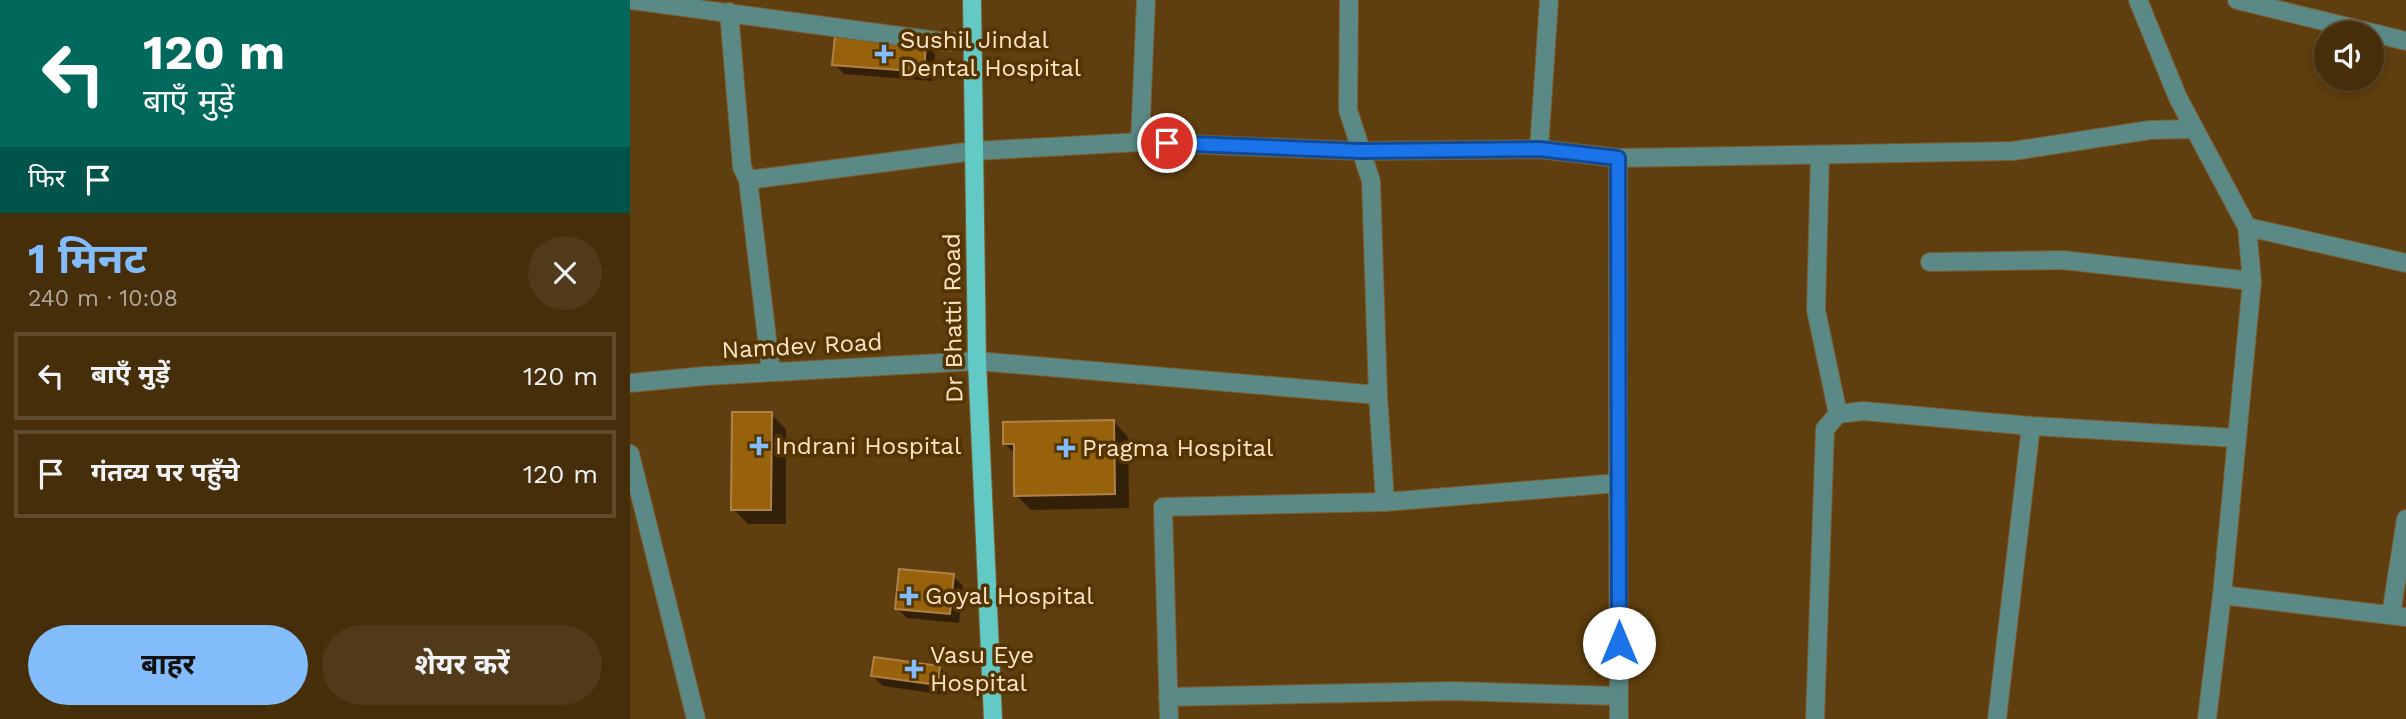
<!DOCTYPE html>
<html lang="hi">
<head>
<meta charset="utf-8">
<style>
  :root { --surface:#472e0b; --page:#513a19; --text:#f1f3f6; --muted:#b0a89d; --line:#5f4a2c; --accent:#82bcfa }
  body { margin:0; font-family:"Work Sans","Noto Sans Devanagari",sans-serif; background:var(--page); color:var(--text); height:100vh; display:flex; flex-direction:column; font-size:26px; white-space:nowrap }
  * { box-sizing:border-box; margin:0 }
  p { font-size:23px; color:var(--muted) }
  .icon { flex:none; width:38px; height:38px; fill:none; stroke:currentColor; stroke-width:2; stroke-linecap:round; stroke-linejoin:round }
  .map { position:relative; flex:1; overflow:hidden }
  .side { display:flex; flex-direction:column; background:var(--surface); width:630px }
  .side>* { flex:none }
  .guide { background:#00695c; color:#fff; overflow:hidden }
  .fabs { position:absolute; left:1684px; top:21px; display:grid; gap:14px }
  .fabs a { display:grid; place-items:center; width:70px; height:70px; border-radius:50%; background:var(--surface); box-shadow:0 4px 10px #0003,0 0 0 2px var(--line); font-size:35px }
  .pin { position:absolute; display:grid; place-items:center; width:60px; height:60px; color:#fff; margin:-30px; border:4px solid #fff; border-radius:50%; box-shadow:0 2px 7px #0007 }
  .me { position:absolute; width:77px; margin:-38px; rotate:0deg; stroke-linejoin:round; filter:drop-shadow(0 0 5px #0008) }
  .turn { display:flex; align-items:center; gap:24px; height:147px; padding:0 28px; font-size:32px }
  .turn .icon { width:91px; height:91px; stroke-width:2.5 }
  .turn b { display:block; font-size:49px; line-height:60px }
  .then { display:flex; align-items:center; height:66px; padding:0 28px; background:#0003; gap:14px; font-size:26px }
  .round { display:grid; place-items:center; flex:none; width:74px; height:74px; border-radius:37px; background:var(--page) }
  .head { display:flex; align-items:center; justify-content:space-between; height:119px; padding:0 28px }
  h1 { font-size:42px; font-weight:700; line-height:52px; color:var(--accent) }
  .action { display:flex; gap:14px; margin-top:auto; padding:14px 28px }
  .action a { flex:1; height:80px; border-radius:42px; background:var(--accent); color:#111; font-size:28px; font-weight:700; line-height:80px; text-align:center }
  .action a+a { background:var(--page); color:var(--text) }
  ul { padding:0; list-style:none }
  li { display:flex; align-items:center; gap:21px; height:88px; margin:0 14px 10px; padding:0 14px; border:4px solid var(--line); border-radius:0px }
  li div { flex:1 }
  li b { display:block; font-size:26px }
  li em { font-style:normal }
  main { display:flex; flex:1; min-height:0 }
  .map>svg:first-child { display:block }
</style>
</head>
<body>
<main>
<section class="side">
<div class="guide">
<div class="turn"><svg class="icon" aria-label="left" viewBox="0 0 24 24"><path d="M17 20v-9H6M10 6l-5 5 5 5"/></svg><div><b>120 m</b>बाएँ मुड़ें</div></div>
<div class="then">फिर<svg class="icon" aria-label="arrive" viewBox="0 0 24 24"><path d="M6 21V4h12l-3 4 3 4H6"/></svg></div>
</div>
<div class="head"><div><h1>1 मिनट</h1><p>240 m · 10:08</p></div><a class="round"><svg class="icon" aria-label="close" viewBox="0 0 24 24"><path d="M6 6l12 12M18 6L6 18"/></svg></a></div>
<ul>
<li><svg class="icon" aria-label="left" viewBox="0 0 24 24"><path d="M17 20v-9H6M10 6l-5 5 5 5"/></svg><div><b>बाएँ मुड़ें</b></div><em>120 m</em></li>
<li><svg class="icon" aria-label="arrive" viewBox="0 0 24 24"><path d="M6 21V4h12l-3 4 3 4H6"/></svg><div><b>गंतव्य पर पहुँचे</b></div><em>120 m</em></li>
</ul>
<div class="action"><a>बाहर</a><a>शेयर करें</a></div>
</section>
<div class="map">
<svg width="1776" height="719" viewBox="0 0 1776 719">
  <rect width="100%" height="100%" fill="#5f3e0f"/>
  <path fill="#0007" d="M295,44L305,54L303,81L214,74L204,64Z
    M141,414L156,429V524H118L103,509Z
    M484,422L498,437L499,508L401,510L386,495V455L375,444Z
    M323,576L333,586L329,623L277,618L267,608Z
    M310,668L320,678L317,695L253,686L243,676Z"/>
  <path fill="#97620b" stroke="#b08147" stroke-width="2" d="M205,36L296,43L294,72L202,65Z
    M102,412H142L141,510H101Z
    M484,420L485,494L384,496V444H373V422Z
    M269,569L324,574L320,614L265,609Z
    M244,657L310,666L308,685L241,676Z"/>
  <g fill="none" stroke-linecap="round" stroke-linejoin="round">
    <defs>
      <path id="minor" d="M0,0L315,42L342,41
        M719,0L718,110L741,181L748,395L755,502
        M1607,0L1776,41
        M99,12L112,167L118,180L141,372
        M510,142L516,0
        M909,149L919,0
        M1190,155L1186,310L1208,414
        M118,180L344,151L510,142L730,151L909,149L988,158L1383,151L1520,130L1563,129
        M1617,227L1776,263
        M1300,262L1432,260L1622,281L1617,227L1548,98L1508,0
        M0,383L75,376L347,361L748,395
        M0,454L66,719
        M988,483L989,719
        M1592,595L1776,617
        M1761,615L1776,519
        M538,697L823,691L989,696
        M539,719L533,507L755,502L988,483V158
        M1185,719L1195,429L1208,414L1233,411L1401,426L1606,438
        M1367,719L1401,426
        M1577,719L1592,595L1622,281"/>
      <path id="major" d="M342,0L347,361L363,719"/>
    </defs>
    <use href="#minor" stroke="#7b5c30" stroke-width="20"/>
    <use href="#major" stroke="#7b5c30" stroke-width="20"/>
    <use href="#minor" stroke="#5a8986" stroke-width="18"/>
    <use href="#major" stroke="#62c9c4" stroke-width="18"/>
  </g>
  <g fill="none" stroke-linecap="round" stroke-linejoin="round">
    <defs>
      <path id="route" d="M537,143L730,151L909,149L988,158L989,643"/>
    </defs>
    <use href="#route" stroke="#114b97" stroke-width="18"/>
    <use href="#route" stroke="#1a73e8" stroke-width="12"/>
  </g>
  <g fill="#82bcfa" stroke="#543400" stroke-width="2.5">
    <path d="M250.5 43.5h7v7h7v7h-7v7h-7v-7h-7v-7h7z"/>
    <path d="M125.5 435.5h7v7h7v7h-7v7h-7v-7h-7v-7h7z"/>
    <path d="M432.5 437.5h7v7h7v7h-7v7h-7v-7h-7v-7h7z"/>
    <path d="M275.5 585.5h7v7h7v7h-7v7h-7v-7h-7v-7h7z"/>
    <path d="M280.5 658.5h7v7h7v7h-7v7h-7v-7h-7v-7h7z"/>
  </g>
  <g text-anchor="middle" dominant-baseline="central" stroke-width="7" stroke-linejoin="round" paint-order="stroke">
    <g font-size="24" fill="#fde4c7" stroke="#543400" text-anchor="start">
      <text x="270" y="40">Sushil Jindal<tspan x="270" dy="28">Dental Hospital</tspan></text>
      <text x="145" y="446">Indrani Hospital</text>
      <text x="452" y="448">Pragma Hospital</text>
      <text x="295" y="596">Goyal Hospital</text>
      <text x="300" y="655">Vasu Eye<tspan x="300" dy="28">Hospital</tspan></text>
    </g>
    <g font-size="24" fill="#fde4c7" stroke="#543400">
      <text transform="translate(323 318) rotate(-91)">Dr Bhatti Road</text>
      <text transform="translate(172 346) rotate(-3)">Namdev Road</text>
    </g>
  </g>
</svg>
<div class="fabs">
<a><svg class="icon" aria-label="sound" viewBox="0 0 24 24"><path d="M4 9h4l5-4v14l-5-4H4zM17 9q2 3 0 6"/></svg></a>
</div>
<div class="pin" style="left:537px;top:143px;background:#d93025"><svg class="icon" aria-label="arrive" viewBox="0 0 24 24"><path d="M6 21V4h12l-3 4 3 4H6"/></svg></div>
<svg class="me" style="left:989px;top:643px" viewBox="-20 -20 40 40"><circle r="19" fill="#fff"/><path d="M0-13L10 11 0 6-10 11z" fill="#1a73e8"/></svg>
</div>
</main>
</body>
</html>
